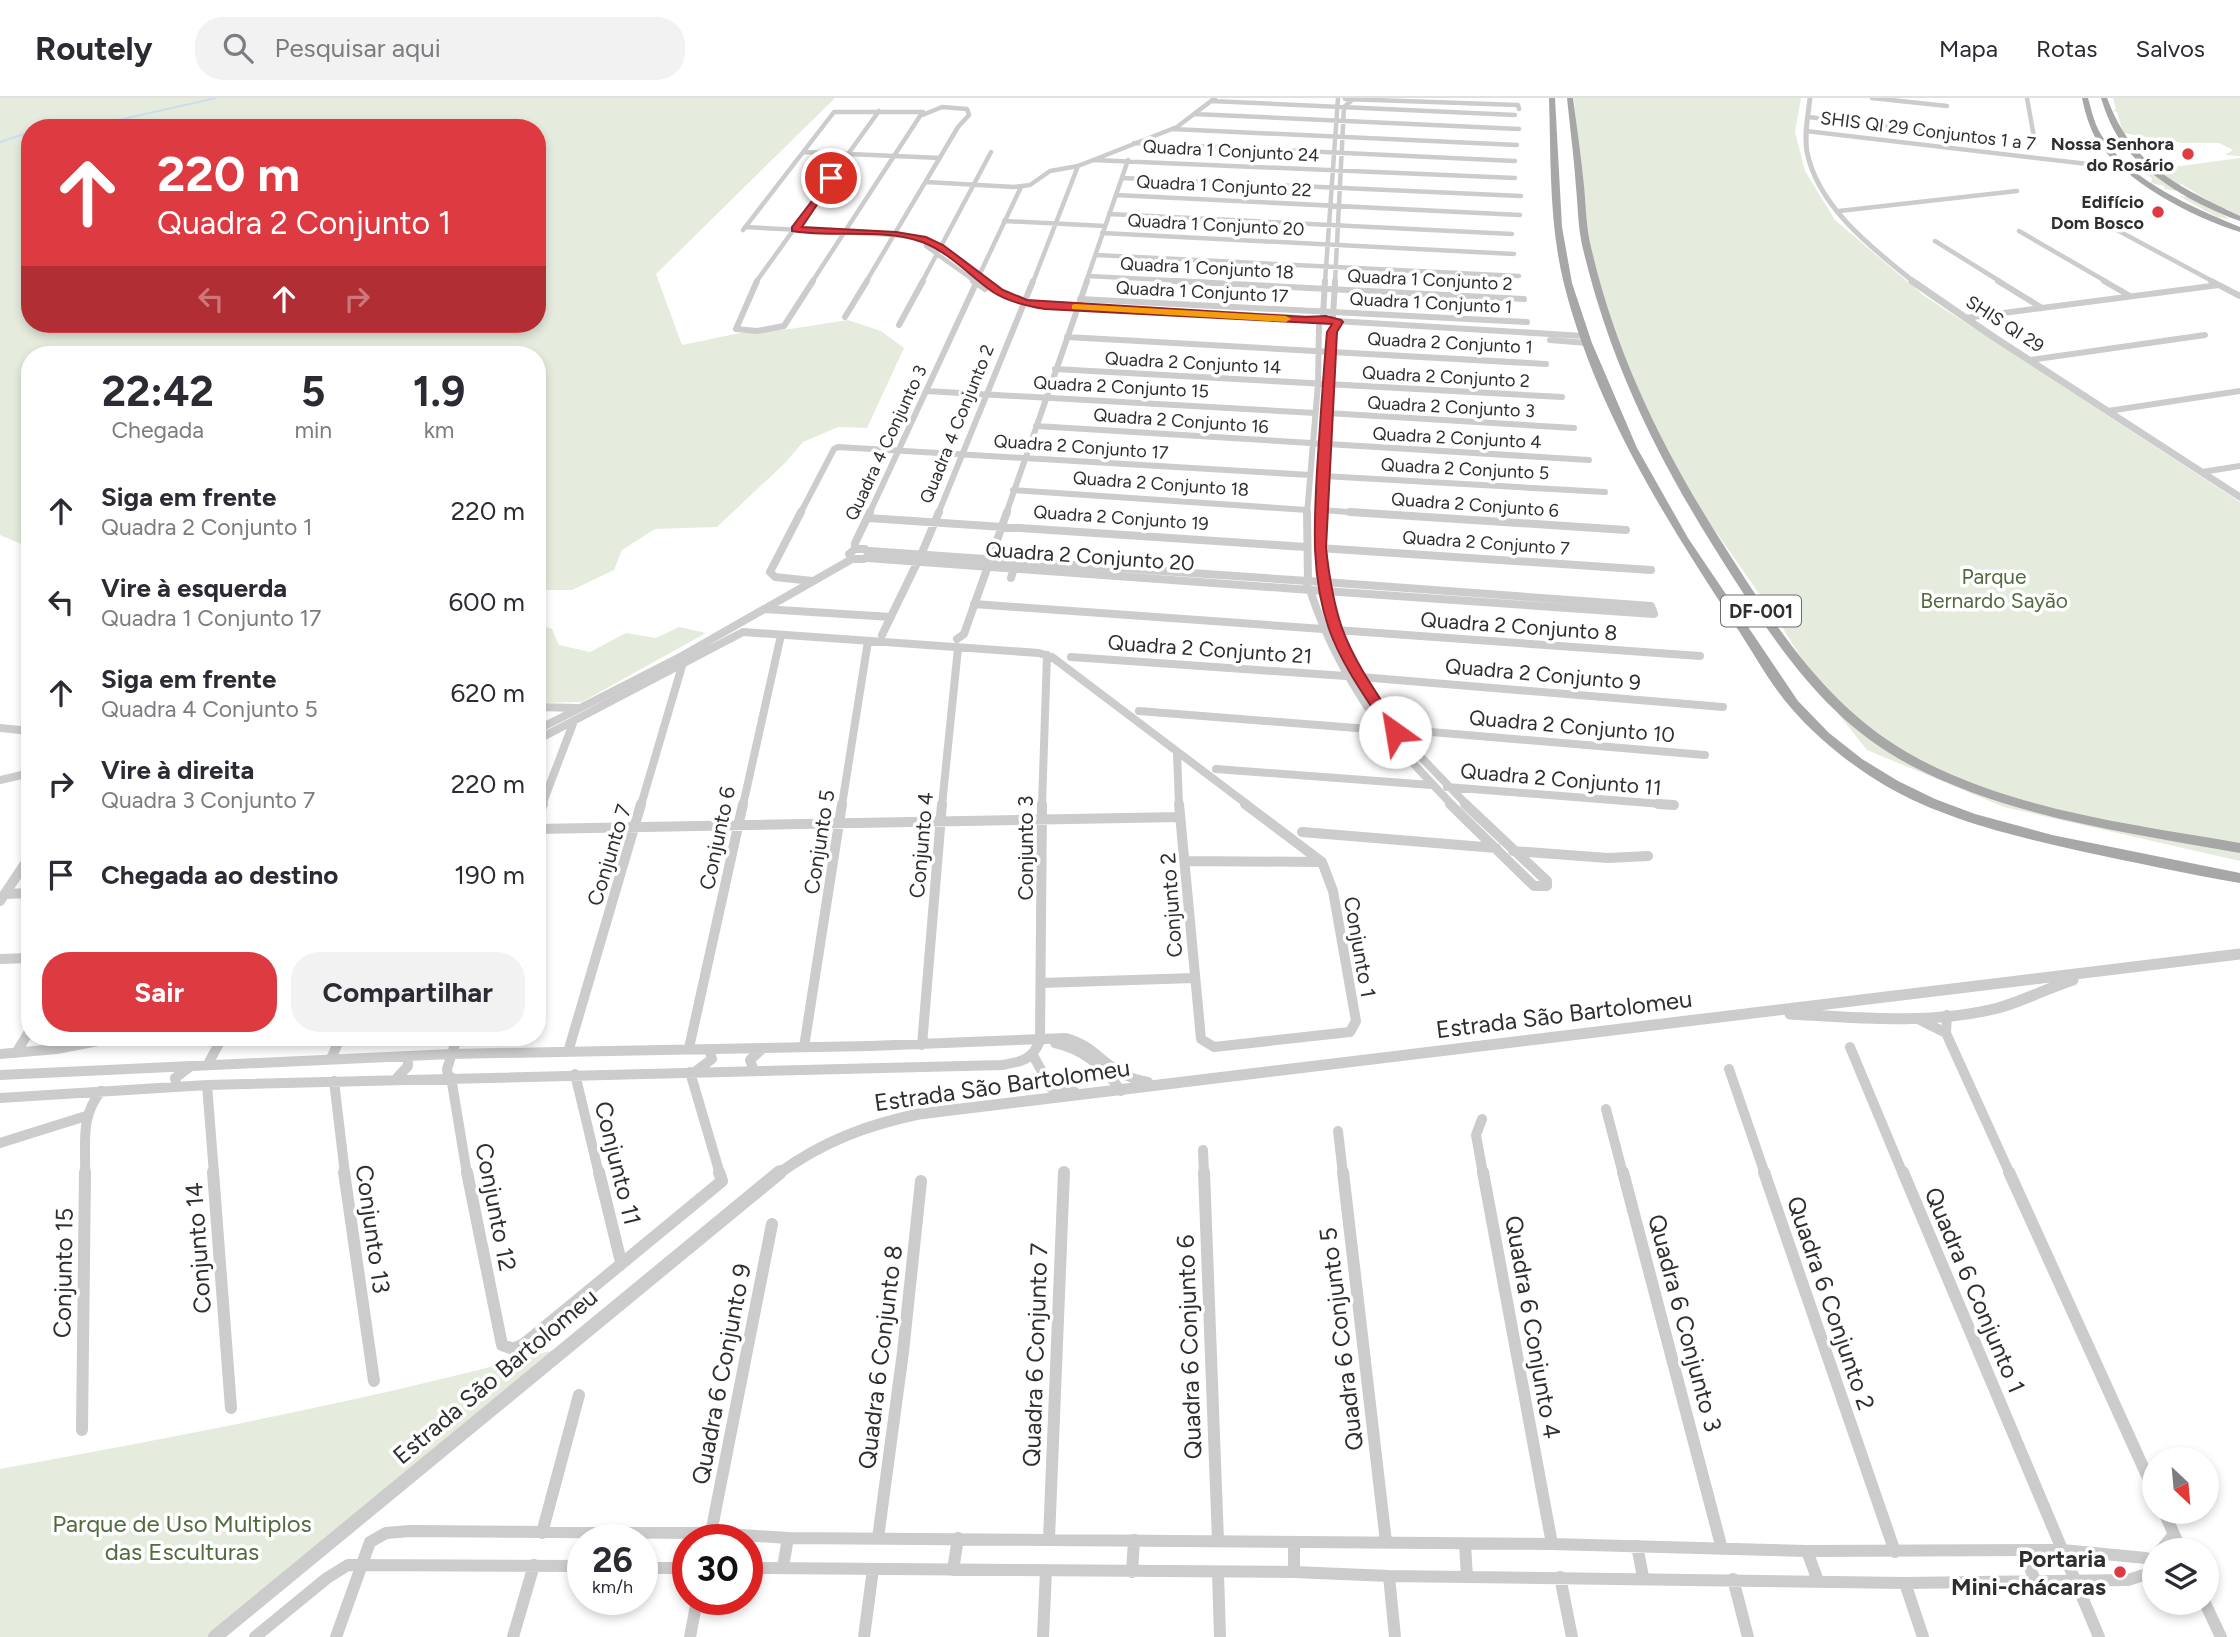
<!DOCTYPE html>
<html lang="pt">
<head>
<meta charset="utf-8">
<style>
  :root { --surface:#fff; --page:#f2f2f3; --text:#2b2b33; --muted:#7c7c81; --line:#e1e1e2; --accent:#de3a42 }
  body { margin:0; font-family:Figtree,sans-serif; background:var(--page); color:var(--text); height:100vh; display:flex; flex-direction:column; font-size:26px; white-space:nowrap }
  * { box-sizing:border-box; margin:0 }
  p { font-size:23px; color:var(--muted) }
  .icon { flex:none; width:38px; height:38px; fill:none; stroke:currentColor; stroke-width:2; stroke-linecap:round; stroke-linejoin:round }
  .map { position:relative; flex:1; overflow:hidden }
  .sheet { position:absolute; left:21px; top:248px; width:525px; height:700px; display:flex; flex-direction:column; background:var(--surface); border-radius:28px; box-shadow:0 4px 10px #0003 }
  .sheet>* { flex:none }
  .banner { position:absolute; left:21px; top:21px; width:525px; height:214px; border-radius:28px; box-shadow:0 4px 10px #0003; background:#de3a42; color:#fff; overflow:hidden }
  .needle { width:46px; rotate:154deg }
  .fabs { position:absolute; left:2142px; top:1349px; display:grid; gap:14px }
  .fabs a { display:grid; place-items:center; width:77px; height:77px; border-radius:50%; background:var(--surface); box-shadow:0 4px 10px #0003; font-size:35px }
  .speed { position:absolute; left:567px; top:1426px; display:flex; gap:14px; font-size:35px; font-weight:700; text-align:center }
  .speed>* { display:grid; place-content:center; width:91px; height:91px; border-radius:50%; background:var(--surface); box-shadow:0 4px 10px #0003; line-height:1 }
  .speed small { font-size:18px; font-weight:400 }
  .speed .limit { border:10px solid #d22; background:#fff; color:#111 }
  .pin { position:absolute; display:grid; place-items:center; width:60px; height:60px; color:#fff; margin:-30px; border:4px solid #fff; border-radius:50%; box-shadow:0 2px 7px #0007 }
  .me { position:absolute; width:77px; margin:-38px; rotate:328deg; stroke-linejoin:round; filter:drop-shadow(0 0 5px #0008) }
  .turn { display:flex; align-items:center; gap:24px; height:147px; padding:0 21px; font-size:32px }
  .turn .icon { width:91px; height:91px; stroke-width:2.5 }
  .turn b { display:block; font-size:49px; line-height:60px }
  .lanes { display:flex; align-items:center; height:66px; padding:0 21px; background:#0003; justify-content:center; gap:35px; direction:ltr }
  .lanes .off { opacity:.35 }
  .eta { display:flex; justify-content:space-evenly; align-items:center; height:119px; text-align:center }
  .eta b { font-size:42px; font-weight:700; line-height:49px }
  .primary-button { display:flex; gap:14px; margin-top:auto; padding:14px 21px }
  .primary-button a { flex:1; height:80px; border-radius:28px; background:var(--accent); color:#fff; font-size:28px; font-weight:700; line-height:80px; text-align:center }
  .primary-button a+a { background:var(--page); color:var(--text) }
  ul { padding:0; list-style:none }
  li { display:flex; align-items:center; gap:21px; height:91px; padding:0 21px }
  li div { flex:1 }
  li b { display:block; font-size:26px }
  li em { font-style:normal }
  header { display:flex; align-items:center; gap:42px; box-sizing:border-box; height:98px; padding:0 35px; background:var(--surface); border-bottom:2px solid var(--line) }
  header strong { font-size:33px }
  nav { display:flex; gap:38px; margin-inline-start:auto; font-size:24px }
  .search { width:490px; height:63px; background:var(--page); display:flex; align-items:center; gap:18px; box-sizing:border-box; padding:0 24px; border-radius:28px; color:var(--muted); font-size:26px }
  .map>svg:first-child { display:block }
</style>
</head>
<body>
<header>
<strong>Routely</strong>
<div class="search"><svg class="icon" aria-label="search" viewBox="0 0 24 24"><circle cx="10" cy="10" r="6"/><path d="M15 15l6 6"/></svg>Pesquisar aqui</div>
<nav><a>Mapa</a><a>Rotas</a><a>Salvos</a></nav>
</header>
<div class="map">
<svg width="2240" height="1539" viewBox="0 0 2240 1539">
  <rect width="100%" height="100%" fill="#fff"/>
  <path fill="#e5ecde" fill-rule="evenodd" d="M0,0H835L656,176L682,247L740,235L790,231L848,222L881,233L904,250L867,330L838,329L803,344L785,365L717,429L655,431L622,452L614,472L572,492H546L537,501V257H30V450L0,437ZM30,30H537V226H30Z
    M1574,0H1801L1795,34L1805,73L1835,122L1923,197L2240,404V763L2004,709L1867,652L1828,603L1779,524L1676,377L1610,239L1587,150Z
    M2113,0H2240V58L2225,57L2233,52L2219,45H2182L2123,35L2117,14L2113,13L2116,11Z
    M2240,60V121L2227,111L2217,113L2230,121L2217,119L2179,98L2196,99L2209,103L2181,86L2175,93L2165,91L2164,88L2151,85L2152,80L2133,68L2150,71L2174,84L2148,65L2158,64L2173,69Z
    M537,525L552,531L559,547L590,554L626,535L656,540L679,529L706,535L582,604L537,605Z
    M572,1247L218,1539H0V1371C191,1336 384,1300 572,1247Z"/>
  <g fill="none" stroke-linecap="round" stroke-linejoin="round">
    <path stroke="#cbdeeb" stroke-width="2" d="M60,30L101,26L216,0
      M0,44L30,34"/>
    <path stroke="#ccc" stroke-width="4.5" d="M1872,0L1947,8
      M2027,0L2035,45
      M1345,1L1518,7L1519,11
      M1211,3L1515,17
      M1194,16L1519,31
      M1808,19L1948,35
      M1172,31L1517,47
      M1806,33L2131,71
      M1134,45L1515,63
      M804,54L940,60
      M1093,62L1515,80
      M1122,80L1521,98
      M926,84L1014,89L1030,87L1050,73L1078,68L1177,29L1215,0
      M1116,97L1520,117
      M1839,113L2017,93
      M1109,116L1512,136
      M1004,123L1105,128
      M2102,124L2214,184
      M745,129L896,137L923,141L940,149L986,184
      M743,132L834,14H923
      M2019,133L2107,184
      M1102,135L1514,156
      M1935,143L2001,184
      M926,148L976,184
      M1096,157L1519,178
      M1088,178L1207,184
      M756,184L879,13
      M812,184L920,18L942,9L967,11L969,17L958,29L866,184
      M922,184L991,54
      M976,184L1021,89
      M1033,184L1078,68
      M1086,184L1128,62
      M1325,184L1338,0
      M1335,184L1344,9L1351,3L1349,0"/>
    <path stroke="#ccc" stroke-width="6" d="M757,183L736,231L757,233L784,228L813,183
      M973,183L985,191
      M984,183L999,194L1035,206L1321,221
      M1174,183L1524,201
      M1998,183L2042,210
      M2104,183L2130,198
      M2211,183L2240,198
      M1080,201L1527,224
      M1079,206L1087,183
      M1323,218L1325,183
      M845,219L867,183
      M1333,220L1335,183
      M1965,220L2219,187
      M1319,222L1584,238
      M899,227L923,183
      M1067,239L1546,266
      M1550,242L1587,245
      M2030,262L2205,237
      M1055,271L1562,299
      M926,293L1315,315
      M2108,313L2240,293
      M1327,315L1574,330
      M1036,328L1589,362
      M2202,374L2240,368
      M1323,378L1605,394
      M1013,392L1307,412
      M1321,412L1377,416
      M800,416L834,351L838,349L1310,377
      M869,416L977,183
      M938,416L1033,183
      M1006,416L1076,215
      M1307,416L1318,286L1319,228
      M1321,416L1334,230"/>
    <path stroke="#ccc" stroke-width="8" d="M801,414L770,474L775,479L812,483
      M1307,414L1308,483
      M1321,414L1319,450L1324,484L1651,508L1654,516L1325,493C1340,543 1365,586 1393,630
      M1350,414L1626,432
      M868,420L1306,449
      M1319,450L1651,472
      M855,451V445L870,414
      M855,451H865L870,457L864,461H852L849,456Z
      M869,453L1308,483
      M921,457L939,414
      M867,460L1310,492C1328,547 1351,585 1383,633L1389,636L1395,632L1389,628L1382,630
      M1011,480L1014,470
      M1308,483L1324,484L1327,489L1325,493L1310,492L1307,489Z
      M974,506L1323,531
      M764,511L891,519
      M1336,532L1700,558
      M882,537L918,463
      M957,541L964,536L1007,414
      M1071,559L1346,578
      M1361,579L1723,609
      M537,609L577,610
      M1139,613L1382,632
      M0,630L30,633
      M1395,631L1705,657
      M537,632L682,558L852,461
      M1395,632L1467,707
      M1385,635L1452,707
      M537,642L743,534L1039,555L1052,559L1248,707
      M1177,655L1179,707
      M1216,671L1431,687
      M0,682L30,675
      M1447,689L1674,707
      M542,707L574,623
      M641,707L682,568
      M743,707L781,537
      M842,707L868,543
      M942,707L958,550
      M1042,707L1047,557"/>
    <path stroke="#ccc" stroke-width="10" d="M1179,706L1201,941L1214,949L1350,934L1356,923L1333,793L1322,764L1245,706
      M1450,706L1534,788H1547V783L1465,706
      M1658,706L1674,707
      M537,721L543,706
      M537,731L1180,719
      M1302,734L1496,750
      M1513,753L1608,760L1648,758
      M1186,763L1322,764
      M5,796L30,795
      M0,803L30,758
      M0,861L30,860
      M1041,885L1194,880
      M1947,917L1946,935L2010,1076
      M1920,922L1946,935
      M1055,945C1083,951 1105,970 1121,993
      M922,947L942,706
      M804,949L842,706
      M1850,949L1903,1076
      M689,950L743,706
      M568,954L641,706
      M16,955L30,932
      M0,956L57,951L113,940
      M1034,959L1051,990L1075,994
      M331,961L340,940
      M208,966L222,940
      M1729,971L1765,1076
      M696,973L712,961L709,951
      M754,973L750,962L762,951
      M690,974L720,1076
      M575,976L599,1076
      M0,977L451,956L870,948L1066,940C1100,949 1106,977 1148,984
      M448,979L447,971L457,940
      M451,979L467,1076
      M396,981L408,968V958
      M334,983L345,1076
      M207,987L214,1076
      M177,989L175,980L191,968
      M0,1000L207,987L1002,967C1021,964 1032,962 1040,943L1042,706
      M1606,1011L1623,1076
      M1482,1021L1476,1037L1483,1076
      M1338,1033L1343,1076
      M0,1045L86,1018
      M1203,1052L1204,1076
      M85,1076C86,1044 80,1019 101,993"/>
    <path stroke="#ccc" stroke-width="12" d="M213,1074L231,1310
      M344,1074L374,1283
      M467,1074L502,1247L513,1251L524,1246L722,1083L719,1074
      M599,1074L621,1164
      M1204,1074L1218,1443
      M1343,1074L1386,1444
      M1483,1074L1552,1446
      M1623,1074L1722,1451
      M1764,1074L1895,1454
      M1903,1074L2099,1539
      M2009,1074L2154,1393
      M82,1332L85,1074
      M2164,1414L2181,1452
      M542,1435L579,1297
      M711,1435L772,1126
      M878,1440L903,1254L921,1083
      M1049,1441L1064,1074
      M1294,1444V1474
      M1465,1446L1467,1479
      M1637,1448L1643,1479
      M2161,1452L2174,1436
      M1807,1453L1818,1483
      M2023,1453L2035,1482
      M783,1469L788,1440
      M642,1470H688
      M747,1470L1294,1474L1389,1478L1905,1485L2128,1482L2150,1475
      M953,1472L958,1440
      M1132,1474L1134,1442
      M1218,1475L1220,1539
      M1389,1478L1395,1539
      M1560,1479L1572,1539
      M1733,1481L1748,1539
      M1905,1485L1923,1539
      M2205,1505L2221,1539
      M255,1539L327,1480L348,1467L583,1468
      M336,1539L370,1444L386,1435L410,1433L711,1435L788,1440L1552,1446L1807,1453L2062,1452L2146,1460
      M513,1539L534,1467
      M690,1539L697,1502
      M864,1539L873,1471
      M1043,1539L1046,1472"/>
    <path stroke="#ccc" stroke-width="5" d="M1810,0C1808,18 1804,36 1807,54C1818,109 1873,151 1914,184"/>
    <path stroke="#ccc" stroke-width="7" d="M1912,183L1992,238L2240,399"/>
    <path stroke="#ccc" stroke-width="11" d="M1790,916C1859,920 1930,927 1998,910C2023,903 2048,890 2073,882
      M778,1076C822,1044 866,1027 919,1016L2240,856"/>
    <path stroke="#ccc" stroke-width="14" d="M215,1539L780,1074"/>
    <path fill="#a7a7a7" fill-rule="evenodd" d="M1549,0H1555L1562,129L1572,185L1592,245L1637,350L1688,440L1798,603L1829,635L1862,661L1898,683L1935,701L1975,716L2052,737L2240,775V785C2186,776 2133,764 2080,753C2014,738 1945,722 1886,688C1851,667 1819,642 1792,611C1769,585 1752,552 1733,524C1664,419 1595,309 1564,186C1549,126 1551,62 1549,0Z
      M1567,0H1573C1577,29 1581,59 1584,88C1586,108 1586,129 1591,149C1618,266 1670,365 1735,465C1785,543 1835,617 1919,661C2018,713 2132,726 2240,745V755C2129,735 2011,720 1910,667C1830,625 1782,555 1734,481C1665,374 1613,276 1583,151C1578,131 1578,110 1576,89C1574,60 1570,30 1567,0Z
      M2082,0H2088C2092,14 2095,29 2104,41C2134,85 2192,109 2240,129V134C2192,119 2124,84 2096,41C2089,28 2085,14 2082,0Z
      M2101,0H2107C2133,69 2178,88 2240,118V123C2200,109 2147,80 2122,45C2112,31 2106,16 2101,0Z"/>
  </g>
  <path fill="#de3a42" stroke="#90262b" stroke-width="2" d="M831,78L835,80L802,129L896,134L926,139L943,147L1003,192L1027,202L1305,219L1326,218L1341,222L1343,224L1337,234L1326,450C1329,477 1333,504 1342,530C1355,567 1382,602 1402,634L1400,637H1390C1369,604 1342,568 1329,531C1311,479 1314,427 1317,373C1320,327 1323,280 1327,234L1332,226L1045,211C1027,208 1008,204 993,194C970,178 949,154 922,144C882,130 834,140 792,133V129Z"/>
  <path fill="#f59e0b" d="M1075,206L1286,218L1291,221L1286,224L1072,211V207Z"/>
  <g fill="#de3a42" stroke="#fff" stroke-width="2.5">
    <circle cx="2188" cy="56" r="7"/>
    <circle cx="2158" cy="114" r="7"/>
    <circle cx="2120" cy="1474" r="7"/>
  </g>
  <g text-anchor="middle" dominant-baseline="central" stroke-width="7" stroke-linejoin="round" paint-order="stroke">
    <g font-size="18" fill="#2f2f2f" stroke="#fff">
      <text transform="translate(1928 33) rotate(7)">SHIS QI 29 Conjuntos 1 a 7</text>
      <text transform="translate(1231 53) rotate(3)">Quadra 1 Conjunto 24</text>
      <text transform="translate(1224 88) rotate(3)">Quadra 1 Conjunto 22</text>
      <text transform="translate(1216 127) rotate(3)">Quadra 1 Conjunto 20</text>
      <text transform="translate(1207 170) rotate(3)">Quadra 1 Conjunto 18</text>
      <text transform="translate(1430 182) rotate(3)">Quadra 1 Conjunto 2</text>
      <text transform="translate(1202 194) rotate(3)">Quadra 1 Conjunto 17</text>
      <text transform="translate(1431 205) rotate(3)">Quadra 1 Conjunto 1</text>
      <text transform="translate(2005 226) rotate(33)">SHIS QI 29</text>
      <text transform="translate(1450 245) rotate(3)">Quadra 2 Conjunto 1</text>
      <text transform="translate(1193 265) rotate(3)">Quadra 2 Conjunto 14</text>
      <text transform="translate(1446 279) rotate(3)">Quadra 2 Conjunto 2</text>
      <text transform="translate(1121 289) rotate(3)">Quadra 2 Conjunto 15</text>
      <text transform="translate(1451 309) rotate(3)">Quadra 2 Conjunto 3</text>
      <text transform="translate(1181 323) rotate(4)">Quadra 2 Conjunto 16</text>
      <text transform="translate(957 326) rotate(-68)">Quadra 4 Conjunto 2</text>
      <text transform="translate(1457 340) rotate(3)">Quadra 2 Conjunto 4</text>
      <text transform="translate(886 345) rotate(-65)">Quadra 4 Conjunto 3</text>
      <text transform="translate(1081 349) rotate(4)">Quadra 2 Conjunto 17</text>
      <text transform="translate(1465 371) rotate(3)">Quadra 2 Conjunto 5</text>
      <text transform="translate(1161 386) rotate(4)">Quadra 2 Conjunto 18</text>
      <text transform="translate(1475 407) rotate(4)">Quadra 2 Conjunto 6</text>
      <text transform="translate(1121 420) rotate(4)">Quadra 2 Conjunto 19</text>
      <text transform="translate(1486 445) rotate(4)">Quadra 2 Conjunto 7</text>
    </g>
    <g font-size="18" font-weight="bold" fill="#2f2f2f" stroke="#fff" text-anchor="end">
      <text x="2174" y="46">Nossa Senhora<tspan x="2174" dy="21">do Rosário</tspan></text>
      <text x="2144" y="104">Edifício<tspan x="2144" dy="21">Dom Bosco</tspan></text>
    </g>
    <rect fill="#fff" stroke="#6d6d6d" stroke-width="2" x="1721" y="497.5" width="80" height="31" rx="5"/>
    <g font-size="19" font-weight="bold" fill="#2f2f2f">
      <text x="1761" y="513">DF-001</text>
    </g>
    <g font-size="21" fill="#2f2f2f" stroke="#fff">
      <text transform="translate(1090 458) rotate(4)">Quadra 2 Conjunto 20</text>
      <text transform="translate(1519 528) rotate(4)">Quadra 2 Conjunto 8</text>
      <text transform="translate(1210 551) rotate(4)">Quadra 2 Conjunto 21</text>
      <text transform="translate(1543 576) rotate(5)">Quadra 2 Conjunto 9</text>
      <text transform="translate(1572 628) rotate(5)">Quadra 2 Conjunto 10</text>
      <text transform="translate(1561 681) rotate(5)">Quadra 2 Conjunto 11</text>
      <text transform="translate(717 740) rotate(-78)">Conjunto 6</text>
      <text transform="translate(819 744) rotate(-81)">Conjunto 5</text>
      <text transform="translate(921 747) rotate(-85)">Conjunto 4</text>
      <text transform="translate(1025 750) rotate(-90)">Conjunto 3</text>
      <text transform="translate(609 757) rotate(-73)">Conjunto 7</text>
      <text transform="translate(1171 807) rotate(-94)">Conjunto 2</text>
      <text transform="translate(1360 849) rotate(80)">Conjunto 1</text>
    </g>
    <g font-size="21" fill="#516a3e" stroke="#fff">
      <text x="1994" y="478">Parque<tspan x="1994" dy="24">Bernardo Sayão</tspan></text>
    </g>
    <g font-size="24" fill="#2f2f2f" stroke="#fff">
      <text transform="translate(1564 916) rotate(-7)">Estrada São Bartolomeu</text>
      <text transform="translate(1002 987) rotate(-8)">Estrada São Bartolomeu</text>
      <text transform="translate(618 1065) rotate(76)">Conjunto 11</text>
      <text transform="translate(496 1109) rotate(79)">Conjunto 12</text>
      <text transform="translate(373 1131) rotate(82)">Conjunto 13</text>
      <text transform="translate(198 1150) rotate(-94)">Conjunto 14</text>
      <text transform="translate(63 1175) rotate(-89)">Conjunto 15</text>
      <text transform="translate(1975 1192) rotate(67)">Quadra 6 Conjunto 1</text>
      <text transform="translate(1831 1205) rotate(71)">Quadra 6 Conjunto 2</text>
      <text transform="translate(1685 1225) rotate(75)">Quadra 6 Conjunto 3</text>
      <text transform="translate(1533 1229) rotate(80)">Quadra 6 Conjunto 4</text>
      <text transform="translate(1341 1241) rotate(-97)">Quadra 6 Conjunto 5</text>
      <text transform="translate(1189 1249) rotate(-92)">Quadra 6 Conjunto 6</text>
      <text transform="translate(1035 1257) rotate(-88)">Quadra 6 Conjunto 7</text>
      <text transform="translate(880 1259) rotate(-83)">Quadra 6 Conjunto 8</text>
      <text transform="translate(721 1276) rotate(-79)">Quadra 6 Conjunto 9</text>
      <text transform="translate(495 1278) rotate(-40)">Estrada São Bartolomeu</text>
    </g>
    <g font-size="24" fill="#516a3e" stroke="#fff">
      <text x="182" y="1425">Parque de Uso Multiplos<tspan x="182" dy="28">das Esculturas</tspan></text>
    </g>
    <g font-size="24" font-weight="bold" fill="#2f2f2f" stroke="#fff" text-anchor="end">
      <text x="2106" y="1460">Portaria<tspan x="2106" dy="28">Mini-chácaras</tspan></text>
    </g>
  </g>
</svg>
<div class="fabs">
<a><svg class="needle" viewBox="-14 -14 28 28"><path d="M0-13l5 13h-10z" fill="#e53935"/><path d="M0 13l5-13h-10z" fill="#7c7c81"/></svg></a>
<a><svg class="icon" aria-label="layers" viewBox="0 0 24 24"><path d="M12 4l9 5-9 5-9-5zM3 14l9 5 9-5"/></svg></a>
</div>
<div class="speed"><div>26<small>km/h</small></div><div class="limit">30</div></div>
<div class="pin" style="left:831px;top:80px;background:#d93025"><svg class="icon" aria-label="arrive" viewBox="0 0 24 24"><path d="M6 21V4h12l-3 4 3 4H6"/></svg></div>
<svg class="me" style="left:1395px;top:634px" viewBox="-20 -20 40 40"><circle r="19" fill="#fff"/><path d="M0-13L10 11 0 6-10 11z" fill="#de3a42"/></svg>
<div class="banner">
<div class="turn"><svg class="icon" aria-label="ahead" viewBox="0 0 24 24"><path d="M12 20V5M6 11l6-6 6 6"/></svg><div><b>220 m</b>Quadra 2 Conjunto 1</div></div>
<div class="lanes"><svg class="icon off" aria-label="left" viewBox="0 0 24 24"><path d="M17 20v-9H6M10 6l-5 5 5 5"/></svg><svg class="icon" aria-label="ahead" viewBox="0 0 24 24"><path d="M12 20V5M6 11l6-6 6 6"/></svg><svg class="icon off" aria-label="right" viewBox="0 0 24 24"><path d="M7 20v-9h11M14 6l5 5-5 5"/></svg></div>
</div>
<section class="sheet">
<div class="eta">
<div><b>22:42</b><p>Chegada</p></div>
<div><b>5</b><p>min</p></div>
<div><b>1.9</b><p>km</p></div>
</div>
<ul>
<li><svg class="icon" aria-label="ahead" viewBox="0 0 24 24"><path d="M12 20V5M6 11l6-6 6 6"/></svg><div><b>Siga em frente</b><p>Quadra 2 Conjunto 1</p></div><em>220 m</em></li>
<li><svg class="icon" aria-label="left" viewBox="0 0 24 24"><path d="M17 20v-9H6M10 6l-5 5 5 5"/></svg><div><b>Vire à esquerda</b><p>Quadra 1 Conjunto 17</p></div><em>600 m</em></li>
<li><svg class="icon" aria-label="ahead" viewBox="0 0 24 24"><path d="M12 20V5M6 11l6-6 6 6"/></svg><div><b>Siga em frente</b><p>Quadra 4 Conjunto 5</p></div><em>620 m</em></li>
<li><svg class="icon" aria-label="right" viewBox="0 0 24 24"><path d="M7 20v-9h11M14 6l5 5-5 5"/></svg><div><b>Vire à direita</b><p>Quadra 3 Conjunto 7</p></div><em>220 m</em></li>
<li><svg class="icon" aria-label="arrive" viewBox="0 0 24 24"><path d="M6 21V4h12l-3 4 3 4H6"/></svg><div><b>Chegada ao destino</b></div><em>190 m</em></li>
</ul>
<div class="primary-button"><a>Sair</a><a>Compartilhar</a></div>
</section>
</div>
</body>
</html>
